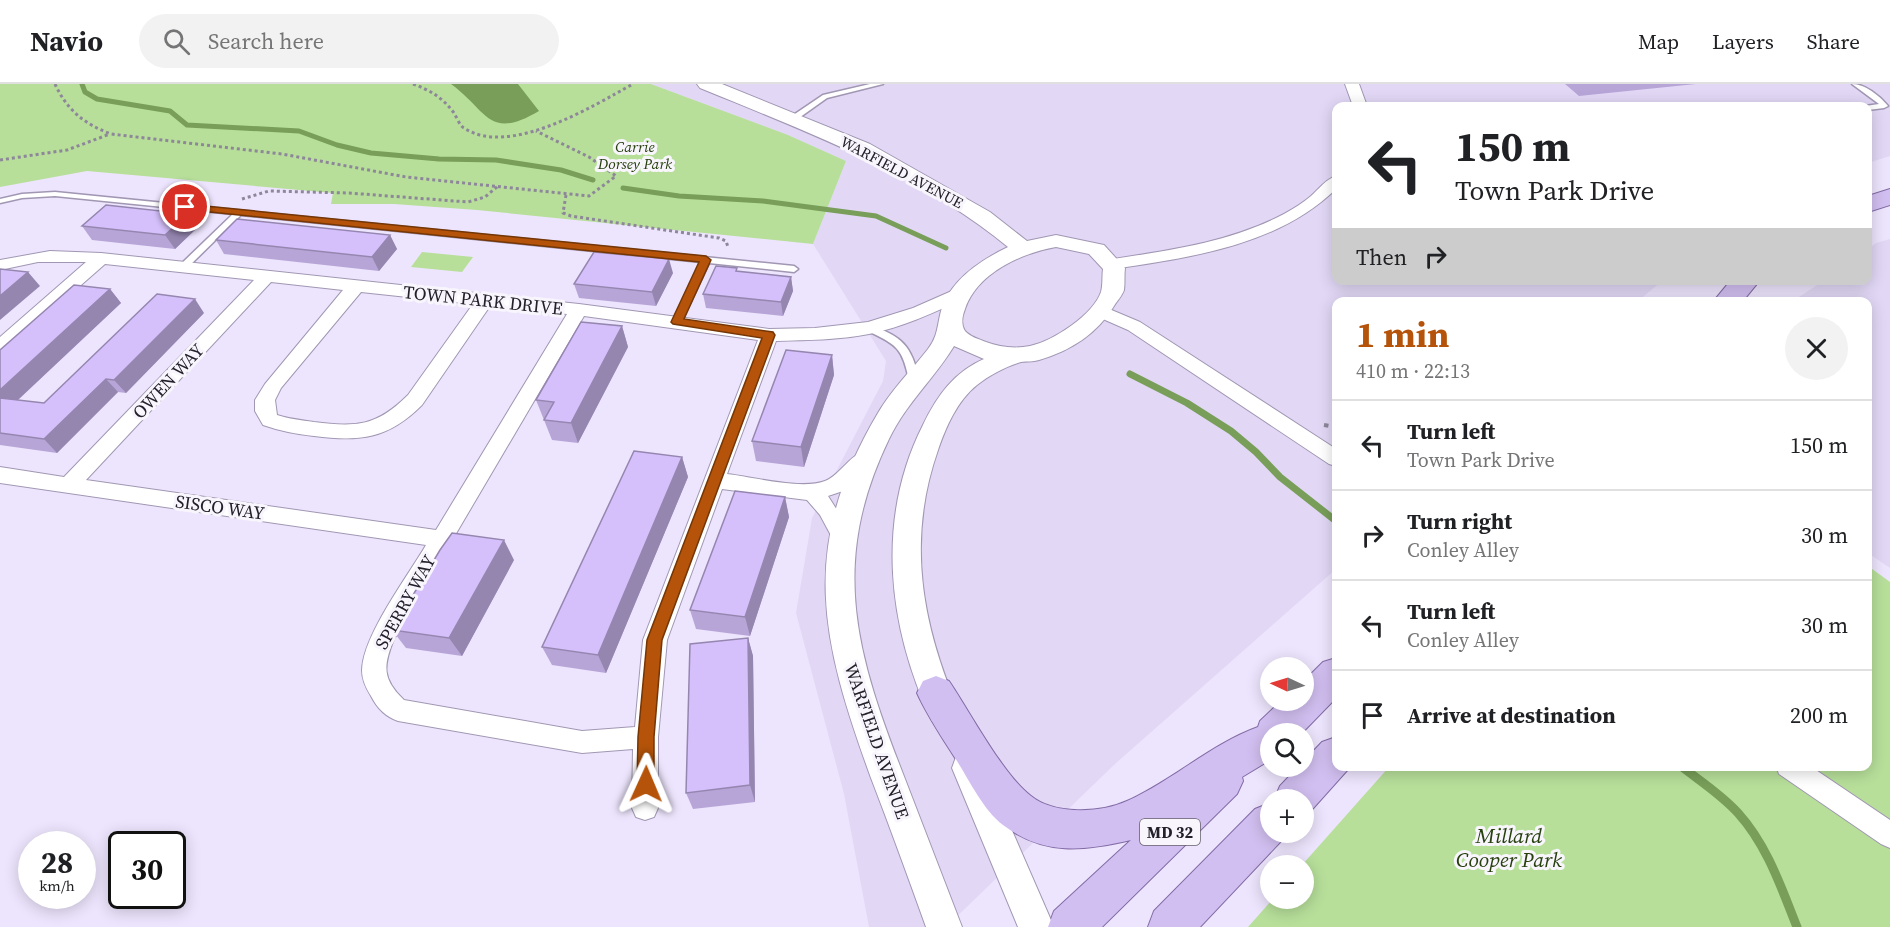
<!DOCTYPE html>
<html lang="en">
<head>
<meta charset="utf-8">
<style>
  :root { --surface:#fff; --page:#f2f2f2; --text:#202124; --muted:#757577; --line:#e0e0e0; --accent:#b45309 }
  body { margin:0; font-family:"Source Serif 4",serif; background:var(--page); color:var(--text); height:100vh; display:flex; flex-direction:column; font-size:22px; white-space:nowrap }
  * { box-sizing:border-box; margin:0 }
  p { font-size:20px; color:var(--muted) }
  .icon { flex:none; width:33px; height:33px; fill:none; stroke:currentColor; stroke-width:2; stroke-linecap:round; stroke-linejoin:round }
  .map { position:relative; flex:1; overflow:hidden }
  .sheet { position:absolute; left:1332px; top:213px; width:540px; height:474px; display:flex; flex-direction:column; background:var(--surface); border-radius:12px; box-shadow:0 3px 15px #0003 }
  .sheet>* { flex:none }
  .top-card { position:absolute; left:1332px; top:18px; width:540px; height:183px; border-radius:12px; box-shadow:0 3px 15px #0003; background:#fff; color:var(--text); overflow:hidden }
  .needle { width:39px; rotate:274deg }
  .controls { position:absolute; left:1260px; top:573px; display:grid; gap:12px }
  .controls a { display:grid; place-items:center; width:54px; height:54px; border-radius:50%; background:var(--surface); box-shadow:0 3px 15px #0003; font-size:30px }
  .speed { position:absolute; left:18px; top:747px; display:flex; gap:12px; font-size:30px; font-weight:700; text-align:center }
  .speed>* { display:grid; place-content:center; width:78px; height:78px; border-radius:50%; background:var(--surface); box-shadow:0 3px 15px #0003; line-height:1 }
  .speed small { font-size:15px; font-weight:400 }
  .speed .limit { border:3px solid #111; border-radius:9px; background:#fff; color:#111 }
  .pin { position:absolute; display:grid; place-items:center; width:51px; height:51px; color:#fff; margin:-26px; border:3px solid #fff; border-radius:50%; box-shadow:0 2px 6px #0007 }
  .me { position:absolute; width:66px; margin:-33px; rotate:1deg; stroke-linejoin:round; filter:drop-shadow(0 0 4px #0008) }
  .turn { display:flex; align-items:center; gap:21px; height:126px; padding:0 24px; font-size:27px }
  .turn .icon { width:78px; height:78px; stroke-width:2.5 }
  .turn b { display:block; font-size:42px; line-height:51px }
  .then { display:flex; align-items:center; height:57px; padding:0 24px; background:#0003; gap:12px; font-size:22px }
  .round { display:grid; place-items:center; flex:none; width:63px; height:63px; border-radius:32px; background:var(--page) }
  .head { display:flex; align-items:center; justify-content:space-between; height:102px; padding:0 24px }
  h1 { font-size:36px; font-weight:700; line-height:45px; color:var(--accent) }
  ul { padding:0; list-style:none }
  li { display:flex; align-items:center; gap:18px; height:90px; padding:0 24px; border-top:2px solid var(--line) }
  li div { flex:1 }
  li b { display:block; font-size:22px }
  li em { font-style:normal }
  header { display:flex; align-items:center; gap:36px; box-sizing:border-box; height:84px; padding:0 30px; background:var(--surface); border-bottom:2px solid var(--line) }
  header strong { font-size:28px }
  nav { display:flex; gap:33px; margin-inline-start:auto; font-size:21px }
  .search { width:420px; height:54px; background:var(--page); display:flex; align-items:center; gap:15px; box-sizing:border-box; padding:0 21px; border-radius:33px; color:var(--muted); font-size:22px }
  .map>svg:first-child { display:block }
</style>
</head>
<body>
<header>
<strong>Navio</strong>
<div class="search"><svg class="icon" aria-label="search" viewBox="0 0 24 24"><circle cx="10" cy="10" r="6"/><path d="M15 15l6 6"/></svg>Search here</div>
<nav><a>Map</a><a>Layers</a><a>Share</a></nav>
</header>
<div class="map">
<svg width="1890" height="843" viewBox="0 0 1890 843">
  <rect width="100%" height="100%" fill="#ede5fd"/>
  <path fill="#e2d8f6" d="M651,0H1890V72L1868,79V22H1336V196L1662,197L1638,217L1336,218V485L1115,680L946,843H869L844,710L796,529L812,434L883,297L886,277L813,160L846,77L788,51Z
    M1890,155V484L1868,469V218L1793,217L1823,197L1868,196V165L1876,159Z"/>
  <path fill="#b7df9a" d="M0,0H651L788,51L846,77L813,160L477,126L394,120H331L333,109L87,87L0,103Z
    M422,168L473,173L462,188L411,183Z
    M1868,482L1890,498V843H1248L1273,815L1304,814L1302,781L1389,683L1868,682Z"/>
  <path fill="#789e59" d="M451,0H518L539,27C488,57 488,27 451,0Z"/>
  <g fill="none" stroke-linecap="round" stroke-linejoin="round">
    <path stroke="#789e59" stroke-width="5" d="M82,0L85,8L97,15L170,27L187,41L299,47L337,61L371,69L439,75L496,76L561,86L593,96
      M623,104L679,112L763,117L876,132L946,164"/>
    <path stroke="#789e59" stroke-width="7" d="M1130,290L1187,319L1231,347L1256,368L1280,393L1336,437"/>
    <path stroke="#789e59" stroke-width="9" d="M1681,682C1700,697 1722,711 1738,729C1767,761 1781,803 1797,843"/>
    <defs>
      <path id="service" d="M870,0H883L827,14L796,36L789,34L823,11Z
        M1852,0C1865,0 1880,12 1888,22L1884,24L1868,26V22H1865L1879,20Z
        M55,108L794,182L798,185L794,188L709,179L681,238L677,241L673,238L701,178L241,131L186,185H180V181L233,130L55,112L22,114L0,119V115L22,110Z
        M869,241C902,252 912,262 919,296L917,298L914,299L909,296C902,262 896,261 866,246L865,244L866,242Z"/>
      <path id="minor" d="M1345,0H1359L1367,22H1353Z
        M1336,92V105C1277,162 1192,173 1113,185L1107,184L1105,180L1107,176L1113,175C1171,166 1231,158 1284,130C1293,125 1303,119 1311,112C1319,105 1326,95 1336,92Z
        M50,167L101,169L579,220L769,245L815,244L868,238L913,224L954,206H966L969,210L966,214C935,228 903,243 869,250C839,256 807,256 776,257L727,390C754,393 801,406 825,397C843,390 854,361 875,368L878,373L843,407L828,412L853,451L850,457L842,459L834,457L820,431L807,416L722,405L667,556L658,653V724L654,733L645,736L636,733L632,724L633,665L582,669L398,637C386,633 377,624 371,612C366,604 362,596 362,586C363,551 408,492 426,461L0,399V383L64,393L254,196L105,180L6,267L0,269V253L86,178H38L0,186V176ZM271,198L343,206L265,300L255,316V327L263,341C280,347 296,350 314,352C360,358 388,355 422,321L490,222L567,230L436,446L86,396ZM361,208L473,220L408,311C376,343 356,343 314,338C301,336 289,335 277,331L275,316L281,304ZM584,232L758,256L643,556L635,643L582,647L404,616C382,595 383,582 394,555Z
        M1102,222L1140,238L1336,365V382L1329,380L1128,246L1096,232L1093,228L1096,224Z
        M1776,682H1810L1890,736V764L1881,760L1779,690Z"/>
      <path id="tertiary" d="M697,0H722L870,60L990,128L1027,157L1056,151L1104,161L1125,184C1124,191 1125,199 1124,206C1122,212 1117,217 1114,222C1097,250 1070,267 1039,276C1033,278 1027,277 1021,278C1007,282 989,291 977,301C957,317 946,343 938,366C906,457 922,541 959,627L954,637L943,641L932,637C888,543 875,436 923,341C937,312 954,288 984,275L954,262C934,295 907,318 889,355C828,481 857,572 905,695C924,744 943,794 962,843H926C908,793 890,743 871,694C821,556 798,464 878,329C892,305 911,287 928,265C938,252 937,242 941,227C950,196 981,176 1008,163C918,89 807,48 700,4ZM1056,163L1089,170L1103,185C1102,192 1103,201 1101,208C1093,231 1053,257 1030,262C1015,265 999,263 986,258C979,255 970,253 965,247C961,241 962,232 965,225C977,189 1022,169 1056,163Z
        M968,669L980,673L1054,843H1018L952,684L956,673Z"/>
      <path id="primary" d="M1890,105V121L1868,128V112Z
        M1731,196H1760L1742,218H1713Z
        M1336,574V614L1301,650H1270V676L1242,693L1243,697L1237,710L1102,843H1048L1054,827L1131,756C1084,767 1044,772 1003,741C984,727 969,696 957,677C943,655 928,633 917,609L923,597L936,592L949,597C970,628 1003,691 1031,712C1054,731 1101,729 1127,717C1172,697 1211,660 1258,643L1260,637L1282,616H1304V597L1323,578Z
        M1336,653V682H1351L1308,730L1304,732V716H1274L1280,702L1299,682H1304V677L1322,658Z
        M1270,719V748H1287L1285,753L1200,843H1148L1154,827L1255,725Z"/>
    </defs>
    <use href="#service" stroke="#a197b3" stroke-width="3"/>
    <use href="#minor" stroke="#a197b3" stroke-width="2"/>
    <use href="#tertiary" stroke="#a197b3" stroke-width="2"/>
    <use href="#primary" stroke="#826ba5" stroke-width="2"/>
    <path stroke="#8d8799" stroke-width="3" stroke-dasharray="3 3" stroke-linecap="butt" d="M55,0C67,26 84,40 111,50L282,70L406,93L589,112L616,92L589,73L536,47
      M413,0C430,6 443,14 454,29C457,34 460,42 464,44C509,74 593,22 633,0
      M0,76L67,66L110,50
      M566,111L563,129L571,132L719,154L726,157L728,163
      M242,115L269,107L349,109L468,118L485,113L498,102"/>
    <path stroke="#8d8799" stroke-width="4" stroke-dasharray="4.5 4.5" stroke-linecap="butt" d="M1324,341L1336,343"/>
    <use href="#service" fill="#fff" fill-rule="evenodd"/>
    <use href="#minor" fill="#fff" fill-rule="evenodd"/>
    <use href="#tertiary" fill="#fff" fill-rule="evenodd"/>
    <use href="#primary" fill="#d2bff1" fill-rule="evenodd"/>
  </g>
  <path fill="#b7a5d8" d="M1565,0H1696L1579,12Z
    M188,130L197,144L175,165L92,156L82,142Z
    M390,151L397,165L379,187L224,170L216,156Z
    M738,188L791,193L793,207L783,232L706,224L703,210Z
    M673,189L656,222L579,214L574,200Z
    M110,205L121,219L18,316L44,319L204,229L126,309L118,308L57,369L0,361V266Z
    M622,242L628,263L578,359L552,356L536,316Z
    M832,271L834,291L804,383L756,377L752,357Z
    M682,373L688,393L606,589L552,581L542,563Z
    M785,413L789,433L750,552L696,545L690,526Z
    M514,476L462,572L406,564L392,546Z
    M748,554L753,572L755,718L693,725L686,709Z"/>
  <path fill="#9586b0" d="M188,130L197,144L175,165L165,151Z
    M390,151L397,165L379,187L372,173Z
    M669,175L673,189L656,222L652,208Z
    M28,188L40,202L0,236V212Z
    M791,193L793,207L783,232L781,218Z
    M110,205L121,219L6,327L0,320V306Z
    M195,215L204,229L126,309L114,296Z
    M622,242L628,263L578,359L571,339Z
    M832,271L834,291L804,383L801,363Z
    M106,295L118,308L57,369L44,355Z
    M682,373L688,393L606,589L598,571Z
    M785,413L789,433L750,552L745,533Z
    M504,456L514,476L462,572L449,554Z
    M748,554L753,572L755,718L750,701Z"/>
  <path fill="#d5c0fb" stroke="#9586b0" stroke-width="1.5" d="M106,121L188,130L165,151L82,142Z
    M237,135L390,151L372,173L216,156Z
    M594,168L669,175L652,208L574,200Z
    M716,182L737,184L736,187L791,193L781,218L703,210Z
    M0,185L28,188L0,212Z
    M74,201L110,205L0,306V266Z
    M157,210L195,215L114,296L106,295L44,355L0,349V314L44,319Z
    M581,238L622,242L571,339L544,336L554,318L536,316Z
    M786,266L832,271L801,363L752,357Z
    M634,367L682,373L598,571L542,563Z
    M735,407L785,413L745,533L690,526Z
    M452,449L504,456L449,554L392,546L440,466Z
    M748,554L750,701L686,709L690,560Z"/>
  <path fill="#b45309" stroke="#753606" stroke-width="1.5" d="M185,120L706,172L711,176L684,235L773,248L775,251L662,556L654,653V700L652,706L646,708L640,706L637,700L638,653L647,556L762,254L673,240L671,238L699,178L181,125V121Z"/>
  <g text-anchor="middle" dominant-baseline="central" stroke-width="6" stroke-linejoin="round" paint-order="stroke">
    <g font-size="15" font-style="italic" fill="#263f0d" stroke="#f8f6fc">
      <text x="635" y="62">Carrie<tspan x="635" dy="17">Dorsey Park</tspan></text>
    </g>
    <g font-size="15" fill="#24202b" stroke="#f8f6fc">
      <text transform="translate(902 88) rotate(28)">WARFIELD AVENUE</text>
    </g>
    <rect fill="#f8f6fc" stroke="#64606a" stroke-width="1.5" x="1140" y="735" width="60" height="26" rx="4.5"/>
    <g font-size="16" font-weight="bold" fill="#24202b">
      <text x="1170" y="748">MD 32</text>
    </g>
    <g font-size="18" fill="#24202b" stroke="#f8f6fc">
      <text transform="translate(483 216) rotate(6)">TOWN PARK DRIVE</text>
      <text transform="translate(168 297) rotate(-47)">OWEN WAY</text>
      <text transform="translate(220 423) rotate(8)">SISCO WAY</text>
      <text transform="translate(405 518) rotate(-61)">SPERRY WAY</text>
      <text transform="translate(877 657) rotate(71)">WARFIELD AVENUE</text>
    </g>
    <g font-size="21" font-style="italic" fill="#263f0d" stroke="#f8f6fc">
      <text x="1509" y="751">Millard<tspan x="1509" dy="24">Cooper Park</tspan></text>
    </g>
  </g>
</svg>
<div class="controls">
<a><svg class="needle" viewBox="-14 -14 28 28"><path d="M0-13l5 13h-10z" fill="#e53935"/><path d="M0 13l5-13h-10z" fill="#757577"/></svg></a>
<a><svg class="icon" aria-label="search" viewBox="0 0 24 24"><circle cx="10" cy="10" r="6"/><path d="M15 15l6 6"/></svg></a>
<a>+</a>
<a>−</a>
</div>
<div class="speed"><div>28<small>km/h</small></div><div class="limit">30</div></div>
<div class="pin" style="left:185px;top:123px;background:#d93025"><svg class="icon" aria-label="arrive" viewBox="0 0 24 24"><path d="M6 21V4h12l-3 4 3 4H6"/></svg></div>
<svg class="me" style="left:646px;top:700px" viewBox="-20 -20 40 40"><path d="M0-17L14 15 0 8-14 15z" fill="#b45309" stroke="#fff" stroke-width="4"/></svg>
<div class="top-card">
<div class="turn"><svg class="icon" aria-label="left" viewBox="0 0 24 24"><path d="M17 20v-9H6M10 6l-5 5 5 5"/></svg><div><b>150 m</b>Town Park Drive</div></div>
<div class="then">Then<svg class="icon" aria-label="right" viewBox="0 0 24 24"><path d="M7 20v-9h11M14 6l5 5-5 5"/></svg></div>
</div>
<section class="sheet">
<div class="head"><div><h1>1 min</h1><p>410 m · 22:13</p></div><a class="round"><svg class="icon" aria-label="close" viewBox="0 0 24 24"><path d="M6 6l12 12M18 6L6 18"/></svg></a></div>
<ul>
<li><svg class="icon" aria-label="left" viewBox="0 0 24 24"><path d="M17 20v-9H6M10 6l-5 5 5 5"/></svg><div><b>Turn left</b><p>Town Park Drive</p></div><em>150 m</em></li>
<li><svg class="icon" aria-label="right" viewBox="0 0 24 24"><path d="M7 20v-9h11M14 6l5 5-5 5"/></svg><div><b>Turn right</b><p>Conley Alley</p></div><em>30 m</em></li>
<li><svg class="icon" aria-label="left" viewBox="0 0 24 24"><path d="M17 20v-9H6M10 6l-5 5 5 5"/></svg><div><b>Turn left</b><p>Conley Alley</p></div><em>30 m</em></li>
<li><svg class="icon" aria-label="arrive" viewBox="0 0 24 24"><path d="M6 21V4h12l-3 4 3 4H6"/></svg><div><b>Arrive at destination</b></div><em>200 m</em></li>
</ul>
</section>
</div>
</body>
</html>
